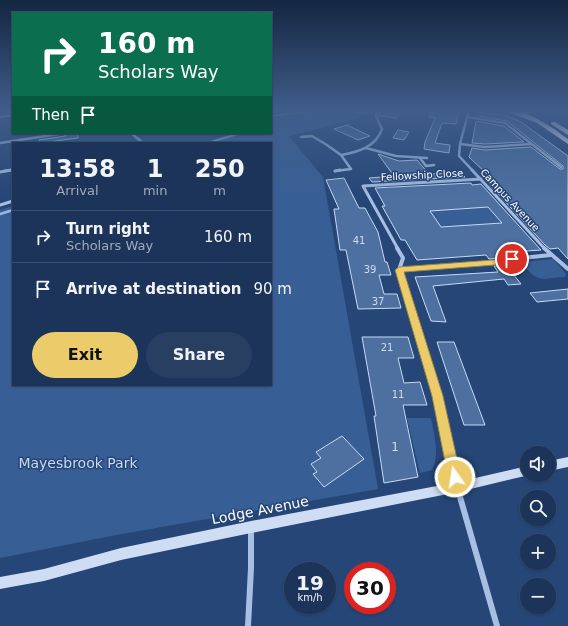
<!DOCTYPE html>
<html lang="en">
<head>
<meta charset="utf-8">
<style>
  :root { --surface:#1c3459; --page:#293f62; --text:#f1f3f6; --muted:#a0aaba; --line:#3a4f6f; --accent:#eccc6a }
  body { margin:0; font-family:"DejaVu Sans",sans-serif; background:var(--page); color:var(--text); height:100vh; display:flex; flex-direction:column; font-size:15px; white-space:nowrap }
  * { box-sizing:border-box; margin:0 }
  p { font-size:13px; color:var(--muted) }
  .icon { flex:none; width:22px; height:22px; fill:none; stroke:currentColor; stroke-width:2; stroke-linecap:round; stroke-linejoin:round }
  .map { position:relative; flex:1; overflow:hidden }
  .sheet { position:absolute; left:12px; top:142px; width:260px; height:244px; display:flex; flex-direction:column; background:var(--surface); border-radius:0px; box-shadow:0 1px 3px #0004,0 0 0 1px var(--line) }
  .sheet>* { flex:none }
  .banner { position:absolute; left:12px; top:12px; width:260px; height:122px; border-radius:0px; box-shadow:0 1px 3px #0004,0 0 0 1px var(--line); background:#0b6e4f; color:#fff; overflow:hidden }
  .buttons { position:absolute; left:520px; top:446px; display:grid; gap:8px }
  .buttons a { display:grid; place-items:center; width:36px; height:36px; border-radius:50%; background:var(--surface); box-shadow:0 1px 3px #0004,0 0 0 1px var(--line); font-size:20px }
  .speed { position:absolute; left:284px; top:562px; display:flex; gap:8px; font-size:20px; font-weight:700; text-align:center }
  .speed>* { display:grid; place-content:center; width:52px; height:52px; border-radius:50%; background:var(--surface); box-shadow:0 1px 3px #0004,0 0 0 1px var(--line); line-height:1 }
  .speed small { font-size:10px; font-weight:400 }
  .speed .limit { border:6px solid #d22; background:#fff; color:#111 }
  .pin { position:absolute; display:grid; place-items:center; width:34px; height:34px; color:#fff; margin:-17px; border:2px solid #fff; border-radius:50%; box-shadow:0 1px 4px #0007 }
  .me { position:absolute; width:44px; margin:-22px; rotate:347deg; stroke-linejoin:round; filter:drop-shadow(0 0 3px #0008) }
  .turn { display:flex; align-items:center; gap:14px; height:84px; padding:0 20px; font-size:18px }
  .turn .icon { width:52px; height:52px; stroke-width:2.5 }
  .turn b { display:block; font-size:28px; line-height:34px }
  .then { display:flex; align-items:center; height:38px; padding:0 20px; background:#0003; gap:8px; font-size:15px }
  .eta { display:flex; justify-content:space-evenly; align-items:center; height:68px; text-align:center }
  .eta b { font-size:24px; font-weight:700; line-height:28px }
  .cta { display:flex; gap:8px; margin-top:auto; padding:8px 20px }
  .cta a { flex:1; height:46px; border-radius:24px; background:var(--accent); color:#111; font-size:16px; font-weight:700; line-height:46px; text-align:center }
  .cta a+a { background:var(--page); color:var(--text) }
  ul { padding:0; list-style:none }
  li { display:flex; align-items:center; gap:12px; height:52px; padding:0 20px; border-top:1px solid var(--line) }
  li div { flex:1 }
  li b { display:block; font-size:15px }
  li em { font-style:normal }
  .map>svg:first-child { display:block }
</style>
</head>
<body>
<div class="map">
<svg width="568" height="626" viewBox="0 0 568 626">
  <rect width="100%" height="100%" fill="#254677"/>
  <path fill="#385f95" d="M299,110H356L353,111L364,114L358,116L359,118L355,119L289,136L323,177L378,489L116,535L0,558V210L13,206V385H271V143H205L225,138L231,133H271V115Z
    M488,207L502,223L441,227L430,211Z
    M553,259L566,274L565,277C538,279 539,283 520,262Z
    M407,418H431C434,434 440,455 432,470L420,473Z"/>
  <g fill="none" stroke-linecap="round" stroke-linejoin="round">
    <path stroke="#9abae4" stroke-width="2" d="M271,116L320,110
      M207,143L241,133"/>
    <path stroke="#9abae4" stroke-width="2.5" d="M0,214L13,210"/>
  </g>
  <path fill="#4d70a1" stroke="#c8daf3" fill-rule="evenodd" d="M380,110H401L397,118L379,116Z
    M431,110H459L456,124L442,123L435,143L450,145L449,153L424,149L425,142L435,118L429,117Z
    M478,112L504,115L521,122L568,156V259L558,248L550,249L545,245L489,184L494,183L488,177H490L469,157L472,148L485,150L531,147L560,169H563V166L507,121L477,116Z
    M476,121L504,126L524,142L485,144L472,143Z
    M347,125L370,136L358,140L334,129Z
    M398,130L409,132L404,140L393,138Z
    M68,133H78V138L40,143L39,140L65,136Z
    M378,154L399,161L417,160L429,174L461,173L465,177L372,182L369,178L394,176Z
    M344,178L359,208H365L378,232L385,262H387L391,275H379L384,294H397L401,308L358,309L346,250H340L334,209H339L326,180Z
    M471,183L472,185L481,184L541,250L497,253L501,258L489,259L486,255L417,260L405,240H401L382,206H385L375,188ZM488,207L502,223L441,227L430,211Z
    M506,265L521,284L508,285L504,279L433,286L446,322L431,321L415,277L498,272L494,266Z
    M568,289V299L537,302L530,293Z
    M362,337H408L414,358H398L404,383L420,382L427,405H403L418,477L384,483L374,416H376Z
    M437,342H454L485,425H464Z
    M342,436L364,459L324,487L313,474L317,472L311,464L321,458L316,452Z"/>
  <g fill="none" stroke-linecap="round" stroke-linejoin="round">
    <path stroke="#a6bfe3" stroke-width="2.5" d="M469,110L460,144L459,156L473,171
      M355,112L376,111
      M0,117L13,115
      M467,117L505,123L561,167
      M131,133L143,143
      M301,137L312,136L327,145L341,155L351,169L335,171
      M0,143L65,133
      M460,144L485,147L532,144
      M366,148L396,156L427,158
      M341,155C358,152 376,147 382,129L376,116L377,110
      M420,158L426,166L434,165
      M4,171L13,170"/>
    <path stroke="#a6bfe3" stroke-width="3" d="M472,170L545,249
      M335,171L340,170
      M0,172L11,170
      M0,205L13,201
      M398,249L363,186L481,179"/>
    <path stroke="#a6bfe3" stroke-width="4" d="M397,248L403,258L399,270
      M544,248L568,269
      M399,270L422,347
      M399,270L508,261L512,259L551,255"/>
    <path stroke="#a6bfe3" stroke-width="5" d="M422,346L437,396L453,470"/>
    <path stroke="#a6bfe3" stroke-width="6" d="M452,469L497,626
      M248,626L251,568V529"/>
    <path fill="#ceddf3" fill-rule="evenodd" d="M535,110H542L521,114L519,113Z
      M568,457V467L549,471V461Z
      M527,466V475H529L458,492L251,533L121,560L44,581L0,589V577L44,569L121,548L251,521L458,482Z"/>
    <path fill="#e5edfc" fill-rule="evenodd" d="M503,110C524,107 552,127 568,139V144L537,123Z
      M551,122H555L568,130V135L551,124Z"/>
  </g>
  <linearGradient id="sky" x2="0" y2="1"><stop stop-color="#142641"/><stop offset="0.56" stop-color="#405d8a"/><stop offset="1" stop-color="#405d8a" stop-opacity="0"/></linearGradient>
  <rect width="568" height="197" fill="url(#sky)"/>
  <path fill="#eccc6a" stroke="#998545" d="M512,257L516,259L508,264L404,272L443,396L461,477L459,481L455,483L450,481L448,477L432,396L395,270L399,267L506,259Z"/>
  <g text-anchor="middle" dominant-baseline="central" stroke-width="3" stroke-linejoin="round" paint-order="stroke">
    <g font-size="10" fill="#fff" stroke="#254677">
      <text transform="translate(422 175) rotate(-3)">Fellowship Close</text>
      <text transform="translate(510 200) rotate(47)">Campus Avenue</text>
    </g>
    <g font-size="10" fill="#d2dbe8">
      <text x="359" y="240">41</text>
      <text x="370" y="269">39</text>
      <text x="378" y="301">37</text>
      <text x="387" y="347">21</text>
      <text x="398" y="394">11</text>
    </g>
    <g font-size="12" fill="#d2dbe8">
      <text x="395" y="447">1</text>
    </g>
    <g font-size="14" fill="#c8daf3" stroke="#254677">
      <text x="78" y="463">Mayesbrook Park</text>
    </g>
    <g font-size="14" fill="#fff" stroke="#254677">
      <text transform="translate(260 510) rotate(-11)">Lodge Avenue</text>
    </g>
  </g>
</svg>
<div class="buttons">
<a><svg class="icon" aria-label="sound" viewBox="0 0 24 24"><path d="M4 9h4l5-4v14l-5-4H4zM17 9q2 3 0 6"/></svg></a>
<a><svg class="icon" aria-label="search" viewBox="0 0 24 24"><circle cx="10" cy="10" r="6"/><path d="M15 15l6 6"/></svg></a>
<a>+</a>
<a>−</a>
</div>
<div class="speed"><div>19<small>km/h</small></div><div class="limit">30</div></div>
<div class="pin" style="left:512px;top:259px;background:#d93025"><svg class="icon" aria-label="arrive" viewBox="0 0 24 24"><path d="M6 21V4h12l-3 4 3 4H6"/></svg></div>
<svg class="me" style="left:455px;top:477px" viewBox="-20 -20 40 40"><circle r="17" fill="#eccc6a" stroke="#fff" stroke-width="3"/><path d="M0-11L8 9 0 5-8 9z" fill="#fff"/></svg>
<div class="banner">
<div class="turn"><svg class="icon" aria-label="right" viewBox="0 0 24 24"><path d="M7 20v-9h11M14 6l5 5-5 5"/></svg><div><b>160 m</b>Scholars Way</div></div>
<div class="then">Then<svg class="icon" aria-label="arrive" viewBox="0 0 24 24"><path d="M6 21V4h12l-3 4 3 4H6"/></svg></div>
</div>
<section class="sheet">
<div class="eta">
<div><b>13:58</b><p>Arrival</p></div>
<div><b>1</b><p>min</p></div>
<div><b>250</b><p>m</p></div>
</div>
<ul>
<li><svg class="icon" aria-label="right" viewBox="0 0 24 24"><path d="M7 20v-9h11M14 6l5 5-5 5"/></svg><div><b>Turn right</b><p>Scholars Way</p></div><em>160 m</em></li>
<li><svg class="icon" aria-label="arrive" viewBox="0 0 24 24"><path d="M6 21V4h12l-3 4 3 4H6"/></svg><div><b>Arrive at destination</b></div><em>90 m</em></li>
</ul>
<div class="cta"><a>Exit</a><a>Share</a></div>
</section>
</div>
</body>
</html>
